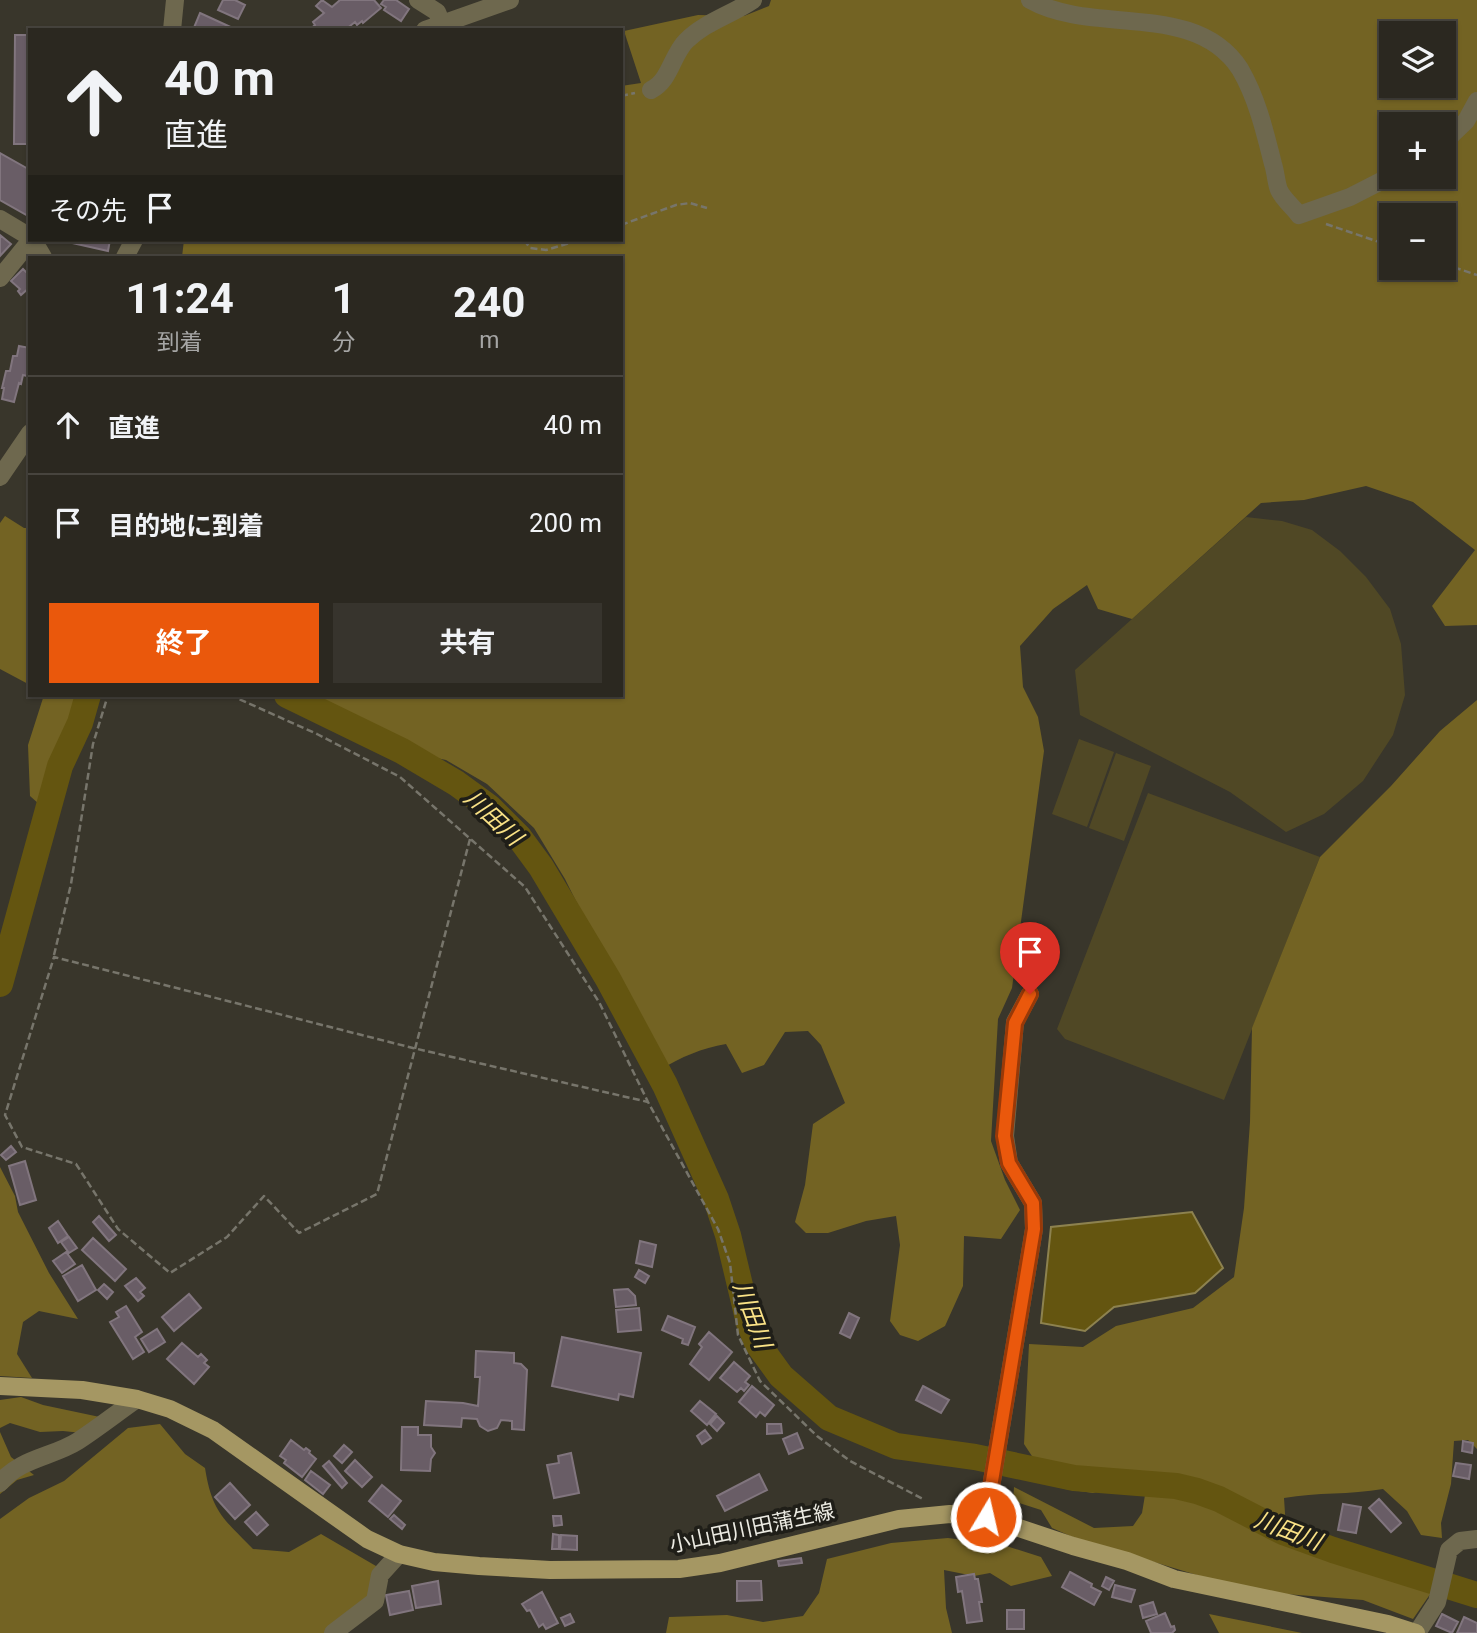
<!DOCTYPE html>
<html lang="ja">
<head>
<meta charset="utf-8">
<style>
  :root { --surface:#2b2820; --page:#37342d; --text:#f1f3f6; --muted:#a6a6a5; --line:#47443e; --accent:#ea580c }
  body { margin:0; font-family:Roboto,"Noto Sans JP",sans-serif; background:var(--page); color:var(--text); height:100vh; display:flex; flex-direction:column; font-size:26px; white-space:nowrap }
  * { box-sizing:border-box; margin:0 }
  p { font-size:23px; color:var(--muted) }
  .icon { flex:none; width:38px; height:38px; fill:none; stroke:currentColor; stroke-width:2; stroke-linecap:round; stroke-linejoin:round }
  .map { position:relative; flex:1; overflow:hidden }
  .details { position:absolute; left:28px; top:256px; width:595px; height:441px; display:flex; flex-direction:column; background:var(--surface); border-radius:0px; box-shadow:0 2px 5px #0004,0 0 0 2px var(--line) }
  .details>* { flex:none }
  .banner { position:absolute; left:28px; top:28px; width:595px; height:214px; border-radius:0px; box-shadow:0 2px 5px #0004,0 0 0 2px var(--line); background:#2b2820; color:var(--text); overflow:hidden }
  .buttons { position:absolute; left:1379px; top:21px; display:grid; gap:14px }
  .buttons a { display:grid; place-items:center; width:77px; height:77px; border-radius:0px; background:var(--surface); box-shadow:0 2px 5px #0004,0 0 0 2px var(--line); font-size:35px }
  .pin { position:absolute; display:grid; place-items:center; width:60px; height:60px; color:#fff; margin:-72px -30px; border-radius:50% 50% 50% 0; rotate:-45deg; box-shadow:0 0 7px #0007 }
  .pin .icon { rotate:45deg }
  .me { position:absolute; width:77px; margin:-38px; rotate:9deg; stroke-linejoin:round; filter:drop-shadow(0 0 5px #0008) }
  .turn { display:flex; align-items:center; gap:24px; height:147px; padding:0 21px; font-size:32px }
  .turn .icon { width:91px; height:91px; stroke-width:2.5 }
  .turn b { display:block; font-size:49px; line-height:60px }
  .then { display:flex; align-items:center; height:66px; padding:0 21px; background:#0003; gap:14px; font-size:26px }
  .eta { display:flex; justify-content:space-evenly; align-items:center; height:119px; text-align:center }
  .eta b { font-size:42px; font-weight:700; line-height:49px }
  .cta { display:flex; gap:14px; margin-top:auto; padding:14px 21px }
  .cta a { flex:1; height:80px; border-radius:0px; background:var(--accent); color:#fff; font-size:28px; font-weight:700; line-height:80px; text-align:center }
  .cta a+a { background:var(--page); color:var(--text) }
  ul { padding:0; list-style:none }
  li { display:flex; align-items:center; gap:21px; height:98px; padding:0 21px; border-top:2px solid var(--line) }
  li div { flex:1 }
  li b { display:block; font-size:26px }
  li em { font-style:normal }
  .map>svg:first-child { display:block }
</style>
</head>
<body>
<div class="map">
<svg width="1477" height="1633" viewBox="0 0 1477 1633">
  <rect width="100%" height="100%" fill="#39362b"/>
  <path fill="#504825" d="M1246,517L1282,521L1312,530L1340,551L1366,577L1390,609L1401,644L1405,695L1393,735L1363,781L1324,814L1286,832L1230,792L1080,715L1075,670Z
    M1079,739L1114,752L1087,827L1052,814Z
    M1116,753L1151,766L1124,841L1089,828Z
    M1148,793L1320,857L1224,1100L1065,1039L1057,1029Z"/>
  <path fill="#736323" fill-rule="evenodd" d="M771,0H1477V625L1445,626L1432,606L1475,550L1413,502L1366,486L1304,500L1261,503L1132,619L1098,609L1087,585L1053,609L1020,646L1023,687L1038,717L1044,751L1012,988L998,1019L991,1141L1005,1180L1020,1210L1001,1239L964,1236L963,1286L945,1326L918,1341L900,1335L890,1321L900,1245L896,1216L866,1221L828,1233H806L795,1222L805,1185L813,1124L845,1103L821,1045L808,1031L785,1032L764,1065L742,1073L726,1044C702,1048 681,1057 660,1070L565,879L534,828L487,784L446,760L355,740L297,695H621V257H182L184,240H621V86L641,83L624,31L698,15L744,16L769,6ZM1391,33H1444V86H1391ZM1391,124H1444V177H1391ZM1391,215H1444V268H1391Z
    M5,516L24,528H30V685L0,669V523Z
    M44,695H80L57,820L30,796L28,745Z
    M1477,700V1449L1468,1440L1454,1441L1451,1484L1441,1523L1442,1538L1421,1535L1407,1511L1383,1489C1350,1495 1317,1492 1284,1498L1287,1544L1433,1590L1413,1619L1363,1600L1272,1593L1210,1579L1075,1538L1052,1528L1041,1510L1013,1501L1014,1487L1094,1528L1133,1526L1142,1513L1148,1477L1093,1493L1065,1489L1049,1482L1024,1444L1029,1344L1083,1347L1116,1326L1193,1308L1234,1277L1244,1208L1250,1122L1252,1028L1320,857L1391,786L1440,731Z
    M0,1167L15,1196L18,1212L49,1273L78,1319L39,1311L23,1322L17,1354L32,1378L0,1376Z
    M21,1397L43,1405L114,1420L101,1435L63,1431L40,1432L10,1423L0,1428V1400Z
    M160,1424L185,1454L205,1468C212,1512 223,1518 253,1549L289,1552L321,1534L388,1573L343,1633H0V1519L29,1498L64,1481L128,1428Z
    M0,1432L11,1457L34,1475L17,1480L0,1494Z
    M948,1538L1003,1545L1041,1557L1052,1576L1011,1586L990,1573L974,1576L944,1570L946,1608L952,1633H666L669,1617L727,1615L763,1622L803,1616L819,1593L827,1559L891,1543Z
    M1209,1614L1302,1633H1219Z"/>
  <path fill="#645510" stroke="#8d824f" stroke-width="2" d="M1192,1212L1223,1268L1195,1293L1114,1307L1085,1331L1041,1323L1051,1227Z"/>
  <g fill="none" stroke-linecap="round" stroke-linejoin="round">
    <path stroke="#645510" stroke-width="26" d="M287,695L402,751L456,783L489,807L519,837L541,867L608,979L665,1085L716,1199L728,1235L749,1323L757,1343L781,1376L829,1418L896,1446L975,1457L1074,1478L1176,1486L1197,1491L1219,1499L1283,1532L1333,1550L1477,1595
      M0,984L60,766L80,723L88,695"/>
  </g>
  <path fill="#695d66" stroke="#81757e" stroke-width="2" d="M223,0H235L245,5L238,19L218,10Z
    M322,0L332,7L340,0H374L381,8L363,23L362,21L357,25L355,22L345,30H309L315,25L313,22L324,13L316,6Z
    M384,0H396L409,9L401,21L384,10L386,7L381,4Z
    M200,13L237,30H193Z
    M15,35H30V144H14Z
    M0,153L30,170V217L0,200Z
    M0,235L11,244L0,256Z
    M59,240H110L108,251Z
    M23,269L30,276V287L21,295L18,291L20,289L11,281Z
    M19,346L30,348V363L27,376L23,375L21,384L19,383L14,402L2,399L4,388H2L6,371H10L13,356H17Z
    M11,1146L16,1152L6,1160L1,1155Z
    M25,1161L36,1200L20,1205L9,1166Z
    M99,1216L116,1235L109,1241L93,1222Z
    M58,1221L68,1236L58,1243L49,1228Z
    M69,1237L77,1248L69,1253L61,1242Z
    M93,1238L126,1269L115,1281L82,1250Z
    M640,1241L656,1245L652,1267L636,1263Z
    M66,1252L75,1264L62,1273L53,1261Z
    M82,1265L96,1290L78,1301L63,1276Z
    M639,1270L649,1276L645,1283L635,1277Z
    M136,1278L145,1288L140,1292L144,1296L138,1301L125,1286Z
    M104,1284L113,1292L107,1299L98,1290Z
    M628,1289L635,1296L636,1305L616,1307L614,1290Z
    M189,1294L201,1308L174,1331L162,1317Z
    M126,1306L142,1332L135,1337L144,1352L133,1359L110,1322L119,1317L116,1312Z
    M639,1308L641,1330L618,1332L616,1310Z
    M849,1313L859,1318L850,1338L840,1333Z
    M668,1316L695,1327L688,1345L682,1343L683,1339L662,1330Z
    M157,1329L165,1342L149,1352L141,1339Z
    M709,1332L732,1352L709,1380L690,1364L702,1347L699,1344Z
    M562,1337L641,1353L633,1397L619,1394L618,1400L552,1386Z
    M182,1343L198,1357L201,1354L207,1360L204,1363L209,1367L194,1384L167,1359Z
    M476,1351L514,1353V1363L521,1364L527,1370L524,1430L512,1429V1421L501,1420L497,1428L488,1431L480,1426L477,1419L462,1418L461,1427L424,1425L426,1401L463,1403L478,1406L480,1377H475Z
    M734,1362L750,1376L745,1382L749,1385L744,1391L741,1388L737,1392L720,1378Z
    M752,1386L774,1405L765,1416L760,1412L756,1417L739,1402Z
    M923,1386L949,1400L941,1413L916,1400Z
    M700,1401L716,1414L707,1425L691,1411Z
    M717,1416L724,1423L717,1431L710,1424Z
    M767,1424H781L782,1433L767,1434Z
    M402,1427H418V1435H431V1447L435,1453L431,1459L430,1471L401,1470Z
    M705,1430L711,1438L702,1444L697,1436Z
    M797,1433L803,1448L789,1454L783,1439Z
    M291,1440L304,1450L306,1448L310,1451L309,1453L316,1459L302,1477L284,1463L286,1460L280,1456Z
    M1463,1441L1473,1443L1472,1453L1462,1451Z
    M344,1445L352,1452L342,1463L334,1456Z
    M571,1453L579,1493L554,1498L547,1465L559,1463L558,1456Z
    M355,1460L372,1477L362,1487L345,1471Z
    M329,1461L347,1483L342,1488L323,1466Z
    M1456,1463L1471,1465L1469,1479L1453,1476Z
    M311,1471L330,1485L323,1494L305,1480Z
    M759,1474L767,1490L725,1511L717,1496Z
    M230,1483L250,1505L235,1519L215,1497Z
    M382,1485L401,1501L388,1517L369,1501Z
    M1379,1499L1401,1523L1391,1532L1369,1508Z
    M1343,1504L1361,1507L1356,1533L1338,1530Z
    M256,1512L268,1525L257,1535L245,1522Z
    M394,1515L405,1525L402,1529L390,1519Z
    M553,1516H561L562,1525L554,1526Z
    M553,1534L559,1535V1549H552Z
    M561,1535L577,1536V1550L560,1549Z
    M801,1558L802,1563L779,1566L778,1561Z
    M1070,1572L1092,1584L1091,1587L1101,1592L1094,1605L1062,1587Z
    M974,1574L975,1579H978L982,1602H979L982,1621L967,1623L962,1591L958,1592L956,1577Z
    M1106,1577L1114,1581L1109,1590L1102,1586Z
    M438,1581L441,1604L416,1608L412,1586Z
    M737,1581H761L762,1600L737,1601Z
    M1115,1585L1135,1590L1131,1602L1112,1597Z
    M409,1591L413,1610L390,1615L386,1595Z
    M542,1592L558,1623L546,1629L543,1624L539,1627L530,1610L527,1611L522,1604Z
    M1153,1602L1157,1614L1143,1618L1140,1606Z
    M1007,1610H1024V1629H1007Z
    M1165,1613L1171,1627L1174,1626L1175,1630L1172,1633H1151L1146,1621Z
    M570,1614L574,1622L565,1626L561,1618Z
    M1442,1614L1458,1622L1452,1633L1436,1626Z
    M1464,1617L1477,1623V1633H1457Z"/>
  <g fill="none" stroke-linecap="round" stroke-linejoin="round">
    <path stroke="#77756b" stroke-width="2.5" stroke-dasharray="7 3.5" stroke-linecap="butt" d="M621,96L635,93
      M1326,224L1391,246
      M621,225L676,205L690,203L707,208
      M524,240L530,248L546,250L580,240
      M1444,264L1477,275
      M230,695L317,734L400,777L525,887L599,1002L648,1102
      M470,839L377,1194L299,1233L264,1196L227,1237L170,1273L118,1229L76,1164L22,1147L5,1115L54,957L413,1048L648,1102L718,1229L730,1263L738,1335L760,1381L817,1436L850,1461L923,1499
      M54,955L71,884L93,744L108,695"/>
    <path stroke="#6e684e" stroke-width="18" d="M418,0L437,12L442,24
      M1030,0C1094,36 1195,0 1240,69C1257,98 1265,132 1273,164C1276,173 1276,183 1279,190C1283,199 1293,207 1299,215L1350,197L1391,176
      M172,30L175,0
      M425,30L510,0
      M651,90C670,81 672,55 686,41C705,22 731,15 753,0
      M1444,142L1466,121L1477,101
      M0,219L30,237
      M33,240L43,257
      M125,257L134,240
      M0,278L31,240
      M0,477L30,433
      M0,1483C20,1458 53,1457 78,1441C98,1428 117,1413 137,1399
      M986,1517L1034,1229L1033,1203L1009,1163L1005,1136L1015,1022L1030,994
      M333,1633L375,1601L380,1575L399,1554
      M1417,1633L1437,1602L1449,1550L1460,1541L1477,1539"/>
    <path stroke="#a59763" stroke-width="18" d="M0,1386L82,1390L137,1399L170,1409L213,1430L367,1539L399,1554L434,1562L479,1566L550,1570L679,1569L720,1563L899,1519L950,1514L986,1517L1073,1546L1127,1561L1174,1579L1388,1624L1416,1633"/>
  </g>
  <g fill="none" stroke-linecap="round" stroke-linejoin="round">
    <defs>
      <path id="route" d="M986,1517L1034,1229L1033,1203L1009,1163L1004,1136L1015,1023L1030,994"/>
    </defs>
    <use href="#route" stroke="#983908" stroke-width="18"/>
    <use href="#route" stroke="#ea580c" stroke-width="12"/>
  </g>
  <g text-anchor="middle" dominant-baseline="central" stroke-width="7" stroke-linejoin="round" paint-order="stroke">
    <g font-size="21" fill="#ecebe3" stroke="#1f1e18">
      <text transform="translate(752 1528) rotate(-12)">小山田川田蒲生線</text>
    </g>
    <g font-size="23" font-style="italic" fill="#fae286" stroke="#1f1e18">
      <text transform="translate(493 818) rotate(43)">川田川</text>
      <text transform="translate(752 1315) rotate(70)">川田川</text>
      <text transform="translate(1288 1531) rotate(21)">川田川</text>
    </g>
  </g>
</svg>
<div class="buttons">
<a><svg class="icon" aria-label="layers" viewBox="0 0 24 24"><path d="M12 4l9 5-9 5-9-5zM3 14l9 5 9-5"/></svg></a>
<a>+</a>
<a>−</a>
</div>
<div class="pin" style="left:1030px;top:994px;background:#d93025"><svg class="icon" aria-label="arrive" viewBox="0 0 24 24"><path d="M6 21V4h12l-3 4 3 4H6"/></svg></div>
<svg class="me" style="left:986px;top:1517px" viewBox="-20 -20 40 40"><circle r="17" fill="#ea580c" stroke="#fff" stroke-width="3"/><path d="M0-11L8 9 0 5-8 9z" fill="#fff"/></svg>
<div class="banner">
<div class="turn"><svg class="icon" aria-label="ahead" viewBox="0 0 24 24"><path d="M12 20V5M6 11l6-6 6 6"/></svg><div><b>40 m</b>直進</div></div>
<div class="then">その先<svg class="icon" aria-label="arrive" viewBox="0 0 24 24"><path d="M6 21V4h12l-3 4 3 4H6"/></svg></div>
</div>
<section class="details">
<div class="eta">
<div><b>11:24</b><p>到着</p></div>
<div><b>1</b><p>分</p></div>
<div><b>240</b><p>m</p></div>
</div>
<ul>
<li><svg class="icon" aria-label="ahead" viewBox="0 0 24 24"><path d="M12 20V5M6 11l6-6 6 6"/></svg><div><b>直進</b></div><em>40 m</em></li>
<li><svg class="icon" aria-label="arrive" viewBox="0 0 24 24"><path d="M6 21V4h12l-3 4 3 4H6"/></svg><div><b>目的地に到着</b></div><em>200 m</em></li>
</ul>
<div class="cta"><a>終了</a><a>共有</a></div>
</section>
</div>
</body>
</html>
